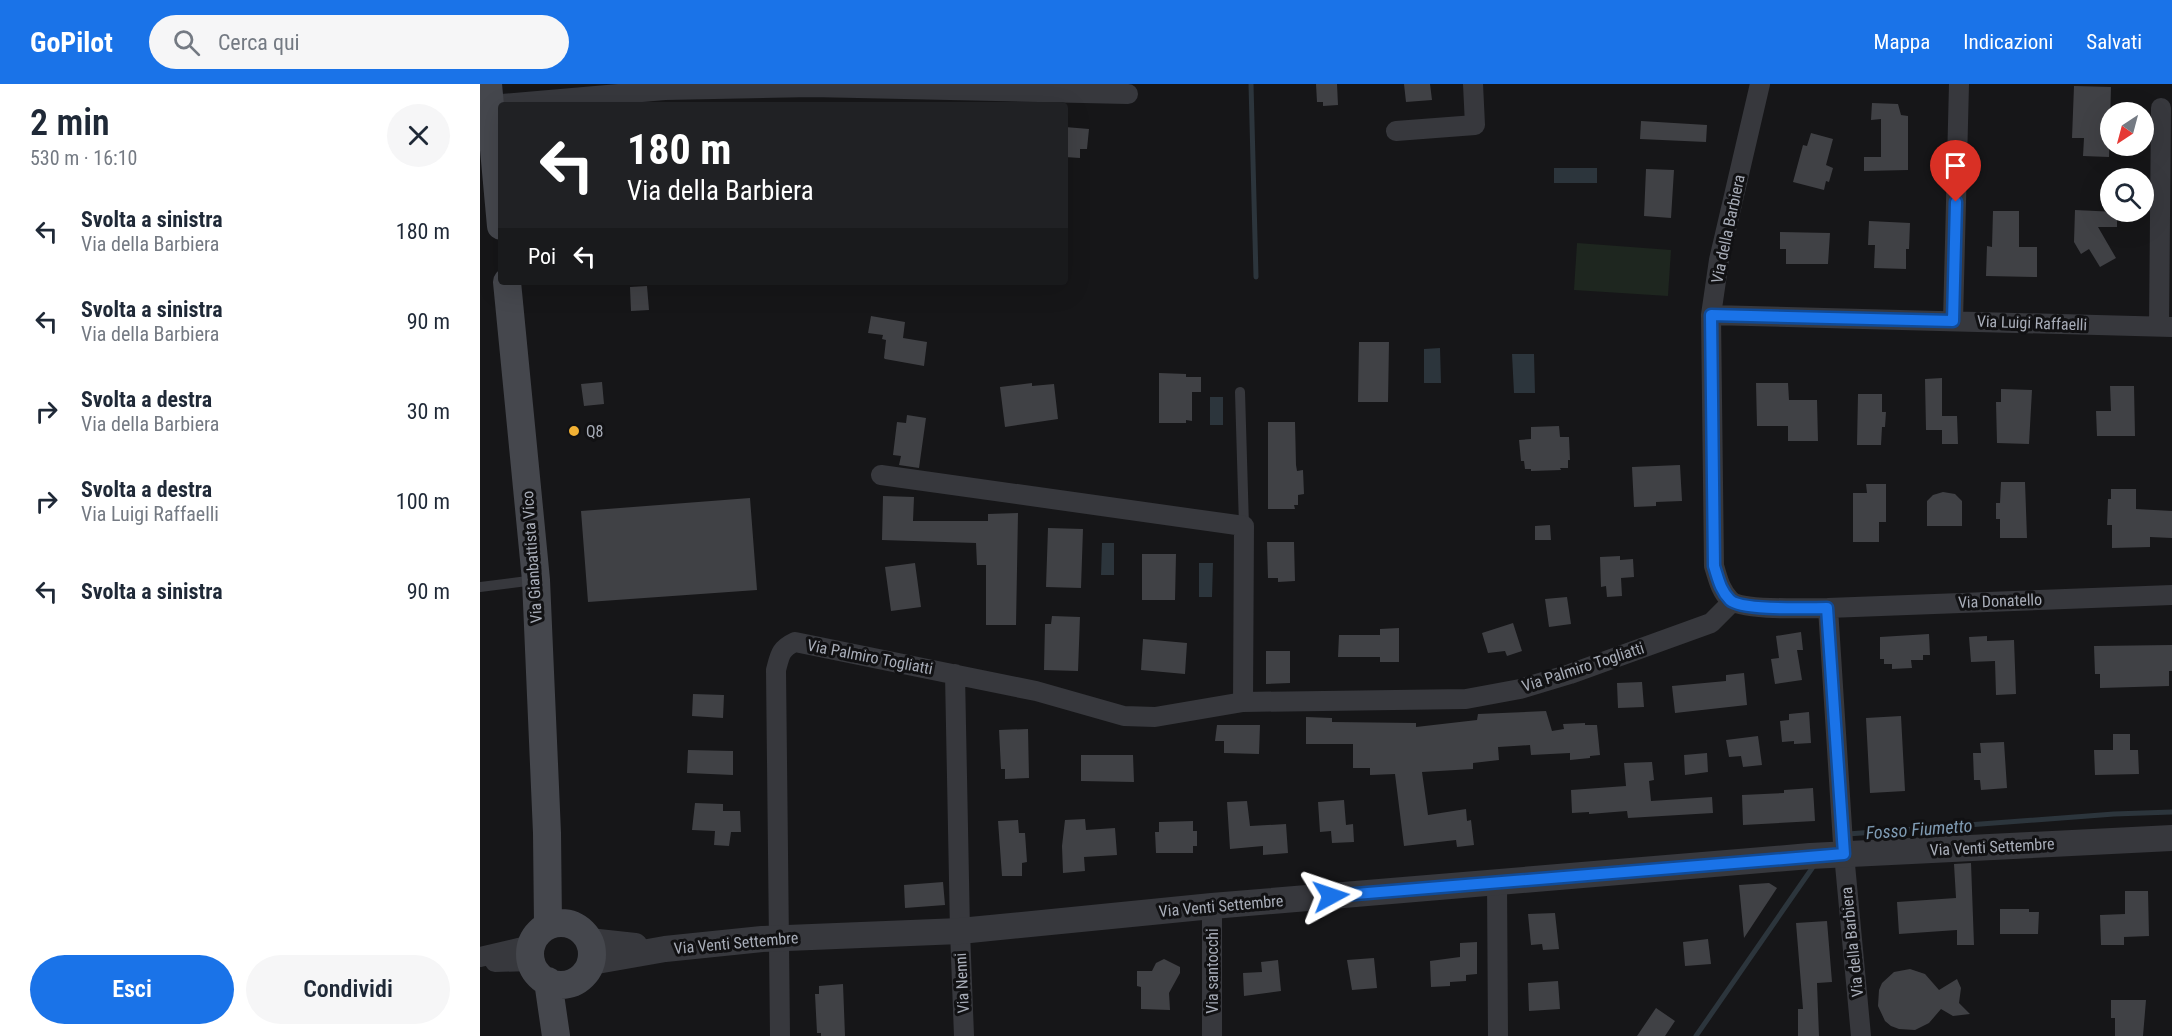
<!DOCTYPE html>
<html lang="it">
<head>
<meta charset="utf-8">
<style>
  :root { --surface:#fff; --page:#f6f6f7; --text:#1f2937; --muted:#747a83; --accent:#1a73e8 }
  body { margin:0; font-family:"Roboto Condensed",sans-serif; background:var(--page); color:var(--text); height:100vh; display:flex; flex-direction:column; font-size:22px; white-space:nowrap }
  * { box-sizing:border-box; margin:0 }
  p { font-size:20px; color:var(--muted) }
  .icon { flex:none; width:33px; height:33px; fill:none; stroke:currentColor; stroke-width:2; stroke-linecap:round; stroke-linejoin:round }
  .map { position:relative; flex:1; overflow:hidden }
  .sheet { display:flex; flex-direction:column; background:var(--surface); width:480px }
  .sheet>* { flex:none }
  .top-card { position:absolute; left:18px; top:18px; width:570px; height:183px; border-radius:6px; box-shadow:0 6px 24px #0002; background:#202124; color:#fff; overflow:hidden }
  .needle { width:39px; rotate:216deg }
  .controls { position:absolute; left:1620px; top:18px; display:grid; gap:12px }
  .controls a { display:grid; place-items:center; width:54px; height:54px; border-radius:50%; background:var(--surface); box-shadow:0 6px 24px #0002; font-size:30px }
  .pin { position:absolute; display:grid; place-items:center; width:51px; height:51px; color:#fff; margin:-62px -26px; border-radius:50% 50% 50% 0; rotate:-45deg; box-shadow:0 0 6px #0007 }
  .pin .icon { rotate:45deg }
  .me { position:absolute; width:66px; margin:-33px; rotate:85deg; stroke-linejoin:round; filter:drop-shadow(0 0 4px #0008) }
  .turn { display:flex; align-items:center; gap:21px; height:126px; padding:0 30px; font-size:27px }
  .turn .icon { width:78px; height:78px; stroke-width:2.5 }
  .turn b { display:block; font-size:42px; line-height:51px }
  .then { display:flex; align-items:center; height:57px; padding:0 30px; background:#0003; gap:12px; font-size:22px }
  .round { display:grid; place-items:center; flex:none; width:63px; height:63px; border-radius:32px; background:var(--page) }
  .headline { display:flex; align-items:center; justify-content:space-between; height:102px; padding:0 30px }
  h1 { font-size:36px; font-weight:600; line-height:45px }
  .action { display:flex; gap:12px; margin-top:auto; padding:12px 30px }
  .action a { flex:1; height:69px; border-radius:36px; background:var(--accent); color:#fff; font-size:24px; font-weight:600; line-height:69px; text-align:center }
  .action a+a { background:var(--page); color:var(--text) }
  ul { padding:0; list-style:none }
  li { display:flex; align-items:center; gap:18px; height:90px; padding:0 30px }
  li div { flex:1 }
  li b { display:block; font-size:22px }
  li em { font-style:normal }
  header { display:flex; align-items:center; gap:36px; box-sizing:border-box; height:84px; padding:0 30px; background:var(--accent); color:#fff }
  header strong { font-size:28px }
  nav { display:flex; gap:33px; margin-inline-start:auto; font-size:21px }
  .search { width:420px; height:54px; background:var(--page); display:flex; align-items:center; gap:15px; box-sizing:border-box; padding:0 21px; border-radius:33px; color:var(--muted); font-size:22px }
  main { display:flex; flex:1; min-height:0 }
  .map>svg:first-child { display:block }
</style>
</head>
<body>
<header>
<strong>GoPilot</strong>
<div class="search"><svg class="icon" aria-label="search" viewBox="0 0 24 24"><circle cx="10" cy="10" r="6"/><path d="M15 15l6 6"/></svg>Cerca qui</div>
<nav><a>Mappa</a><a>Indicazioni</a><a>Salvati</a></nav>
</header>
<main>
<section class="sheet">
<div class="headline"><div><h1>2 min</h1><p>530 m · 16:10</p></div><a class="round"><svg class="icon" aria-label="close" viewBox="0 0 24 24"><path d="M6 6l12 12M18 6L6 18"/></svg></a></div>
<ul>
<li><svg class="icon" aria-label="left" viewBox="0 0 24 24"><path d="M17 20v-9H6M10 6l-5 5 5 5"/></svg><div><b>Svolta a sinistra</b><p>Via della Barbiera</p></div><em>180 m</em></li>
<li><svg class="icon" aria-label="left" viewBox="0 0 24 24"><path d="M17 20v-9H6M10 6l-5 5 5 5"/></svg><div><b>Svolta a sinistra</b><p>Via della Barbiera</p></div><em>90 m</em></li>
<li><svg class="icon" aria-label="right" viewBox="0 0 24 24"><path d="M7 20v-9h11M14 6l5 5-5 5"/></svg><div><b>Svolta a destra</b><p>Via della Barbiera</p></div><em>30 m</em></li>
<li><svg class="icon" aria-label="right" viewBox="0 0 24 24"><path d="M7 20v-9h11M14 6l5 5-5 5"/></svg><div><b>Svolta a destra</b><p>Via Luigi Raffaelli</p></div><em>100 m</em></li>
<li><svg class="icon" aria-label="left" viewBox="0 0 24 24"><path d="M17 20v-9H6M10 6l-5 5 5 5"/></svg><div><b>Svolta a sinistra</b></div><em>90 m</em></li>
</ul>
<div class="action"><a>Esci</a><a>Condividi</a></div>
</section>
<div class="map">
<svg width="1692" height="952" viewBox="0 0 1692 952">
  <rect width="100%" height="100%" fill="#161618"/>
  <path fill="#1e261f" d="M1097,159L1191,166L1188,212L1094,206Z"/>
  <path fill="#2c353c" d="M1074,84H1117V99H1074Z
    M960,264L961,299H944V265Z
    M1032,270H1054L1055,309H1034Z
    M730,313H743V341H730Z
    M622,459H634V491H621Z
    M719,479H733L732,513H719Z"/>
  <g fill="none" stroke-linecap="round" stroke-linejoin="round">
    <path stroke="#2c353c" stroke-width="5" d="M771,0L776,193
      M1368,750L1634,730L1692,728
      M1216,952L1335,780"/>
  </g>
  <path fill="#404145" d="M836,0H857L858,21L843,22V18H837Z
    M924,0H950L952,16L926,18Z
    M1594,2L1631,3L1629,73L1603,72L1604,54H1592Z
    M1392,19L1418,20L1421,31L1428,32V86L1384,87V73H1401V35L1391,36Z
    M1161,37L1227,41L1226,58L1160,55Z
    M585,43L609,45L607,65H600V74L585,73Z
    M1331,49L1353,55L1346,81L1353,84L1349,98L1346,97L1344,106L1313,98L1323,61L1327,62Z
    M1166,85L1194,86L1191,134L1164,132Z
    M1595,126L1637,128V143H1618L1636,174L1620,183L1609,165L1601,170L1594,158Z
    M1513,127H1539V163H1557V193L1506,192L1507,162L1512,163Z
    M1389,137L1430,139L1429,165H1426V185L1394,184L1395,161H1388Z
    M1300,148L1350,149L1348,180H1306V165H1300Z
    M167,202L169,226L151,227L150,203Z
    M391,232L425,238L423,254L447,258L444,282L405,275L404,274L406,256L402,255L403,251L388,249Z
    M879,258H909L908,318H878Z
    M679,289L706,290V293H721V308H712V337L706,336V339H679Z
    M1462,294V332H1477L1478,360H1462V346H1446L1445,295Z
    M122,298L124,320L104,322L101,300Z
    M552,299V302L574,300L578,335L525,343L520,303Z
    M1276,299H1308L1309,316H1337L1338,357H1308V342H1277Z
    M1630,302H1654L1655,352H1617L1616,327H1631Z
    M1521,305L1552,306L1549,360L1517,359L1516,318H1521Z
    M1378,310H1402V328H1406L1405,343H1402L1401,361H1377Z
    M427,331L446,334L439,384L419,381L421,372L413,371L417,338L426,339Z
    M788,338H815L816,381L817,387L823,386L824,410L818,411V421H814L815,425H788Z
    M1079,342L1080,353H1089L1090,376H1088V384H1080L1081,386L1051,387V385H1045L1044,377H1041L1039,356L1051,355V343Z
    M1200,381L1202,417L1176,418V422L1154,423L1152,383Z
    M1521,398H1545L1547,454H1520V435H1516V419H1520Z
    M1386,400H1406V438H1399V458H1373V409H1387Z
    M1631,405H1656V425L1692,427V454L1670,453V463L1632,464V441H1627L1628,415H1631Z
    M1463,408L1475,410L1482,417V442H1447V417L1453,411Z
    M403,412L434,413L433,437H508V430L538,429L536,541H506V481H497L496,459L402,456Z
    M270,414L277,506L108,518L101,427Z
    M1070,441L1071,456H1055V442Z
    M568,444L603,445L601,504L566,503Z
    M787,458H814L815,497L798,498V494H788Z
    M662,470H696L695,516H662Z
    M1140,472V476L1153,475L1154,493L1141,494L1142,512L1127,513L1126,502L1121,503L1120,473Z
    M435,479L441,523L411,527L405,483Z
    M1087,513L1091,540L1069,543L1065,515Z
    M572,532L600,533L598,587L564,586L565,540H571Z
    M1033,539L1042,567L1027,572L1025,567L1008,569L1002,549Z
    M919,544V578H900V573H858L859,551H900V545Z
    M1321,548L1323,566H1317L1322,596L1295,600L1291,575L1299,574L1296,552Z
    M1449,550L1450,571H1443V576H1431L1432,584L1412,585V580H1404V575H1400V553Z
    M1507,552V557L1534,556L1536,610L1516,611L1515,577L1491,578L1489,553Z
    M663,555L707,559L705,590L661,586Z
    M1692,561V587H1689V602L1620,604V590H1615L1614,562Z
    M786,567H810V599L786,600Z
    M1264,589L1267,621L1195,629L1192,602L1246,597V591Z
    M1162,598L1164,623L1138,624L1137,599Z
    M213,610L244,611L243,634L212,632Z
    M1066,627L1072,647L1084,645L1083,640L1105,639V641H1117L1120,671L1110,672V674L1090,676V669L1051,671L1050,661L1018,663L1019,676L993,679V685L942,688L948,731L986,725L987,737L991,736L994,761L977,763L976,756L924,762L915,690L890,691V684H873V660H826V633L852,634V638L936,639V643L997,636L998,630Z
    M1329,628L1331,659L1314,660V657L1302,658L1300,637L1309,636V630Z
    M1421,632L1425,707L1390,709L1386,634Z
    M737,641H780L779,670L744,669V657H735Z
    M548,645L549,694L525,695V685H521L519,646Z
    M1633,650H1650V666H1658L1659,690L1615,691L1614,666H1633Z
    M1278,652L1282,681L1263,683L1261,672L1249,673L1246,656Z
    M1524,658L1527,704L1501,706L1500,696H1494L1493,669H1501L1500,659Z
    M208,666L253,667V691L207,689Z
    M1227,669L1228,688L1205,691L1204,671Z
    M601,671H653L654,698L601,697Z
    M1172,678L1174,696L1169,697L1171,717L1232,713L1233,729L1148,734L1147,727L1109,730V728L1092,729L1091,706L1146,702L1144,679Z
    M1333,704L1335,737L1263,741L1262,711L1304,709V706Z
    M864,716L866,741L873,740L874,758L852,759L851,747L840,748L838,718Z
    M767,717L770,742L806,740L808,769L783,771V762L750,765L747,718Z
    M215,719L243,720V727H260L261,748H251L249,762L234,761L235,747L212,746Z
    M605,735L606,746L635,744L637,771L604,773L605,787L583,789L582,762L585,736Z
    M538,736L539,749H545L547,778L542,779V792H522L518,737Z
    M713,737V747H717V762H713V769H676L675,748H679V738Z
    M1491,779L1494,861H1477V846L1419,850L1417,818L1476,814L1474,780Z
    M463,798L465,821L425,824L424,801Z
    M1289,799L1297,804L1264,854L1259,801Z
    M1645,807H1668L1669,852L1644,853V861H1621L1620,831L1645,830Z
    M1520,825H1549V828H1559L1558,850H1520Z
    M1075,829L1079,865L1063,866L1062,860L1051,861L1048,830Z
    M1347,837L1352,898L1337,899L1339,952H1318V925H1323L1316,839Z
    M1228,855L1231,880L1205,882L1203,858Z
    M997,858V890L986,891V897L970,898V902L951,903L950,877L980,873V859Z
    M894,874L897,904L872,906L867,876Z
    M684,875L700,883V889L689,909L690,926L661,925V903L657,902V887H672L676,879Z
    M798,876L801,907L764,912L763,889L782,888L781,878Z
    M1430,885L1445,890L1459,906L1477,895L1481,904L1479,919L1490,930L1473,932L1461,925L1449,939L1435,946L1419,945L1411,942L1405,937L1398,922L1399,906L1402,899L1414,888Z
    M1078,897L1080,925L1049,927L1048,899Z
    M363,900L365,952H341V949H337L335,910H339V902Z
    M1631,916H1666L1663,952H1635V934H1631Z
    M1176,924L1195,937L1185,952H1157Z"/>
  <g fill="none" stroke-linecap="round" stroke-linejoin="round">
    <path stroke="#37383d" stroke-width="10" d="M760,308L764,442
      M0,503L55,496"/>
    <path stroke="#37383d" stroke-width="20" d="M1280,0L1239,176L1231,231L1234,482C1238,494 1240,506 1250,516C1262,527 1328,524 1348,524L1363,759L1381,952
      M10,21L185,6L332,3L648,10
      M916,47L995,41L993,0
      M1231,231L1692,243
      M1473,237L1479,0
      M1679,242L1681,24
      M401,391L764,442L763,618
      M1348,524L1692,511
      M475,590L480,847L484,952
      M1017,798L1018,952
      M732,822V952
      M0,873L51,861
      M15,878L51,877
      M300,952L296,586C300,571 300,565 315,558L556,607L644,632L675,633L763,618L986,615L1040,605L1090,590L1231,539L1252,518"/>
    <path stroke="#37383d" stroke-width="26" d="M109,857L155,862
      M111,878L185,865L282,855L480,847L732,822L1330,772L1692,754"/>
    <path stroke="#45474d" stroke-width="28" d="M8,0L21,142
      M27,198L56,496L67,749L68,841
      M50 870a31 31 0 1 1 62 0a31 31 0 1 1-62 0Z
      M68,897L76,952"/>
  </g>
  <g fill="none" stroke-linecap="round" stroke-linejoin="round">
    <defs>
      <path id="route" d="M851,812L1364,770L1347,524C1328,524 1262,527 1250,516C1240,506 1238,494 1234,482L1231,231L1473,237L1476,118"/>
    </defs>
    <use href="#route" stroke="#114b97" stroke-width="15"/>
    <use href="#route" stroke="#1a73e8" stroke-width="10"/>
  </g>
  <circle fill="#f2b134" stroke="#111113" stroke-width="2" cx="94" cy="347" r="6"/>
  <g text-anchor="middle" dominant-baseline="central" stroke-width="6" stroke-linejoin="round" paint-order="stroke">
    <g font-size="16" fill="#a8adb8" stroke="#111113">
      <text transform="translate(1248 145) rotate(-78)">Via della Barbiera</text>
      <text transform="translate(1552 239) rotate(2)">Via Luigi Raffaelli</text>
      <text transform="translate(52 473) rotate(-94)">Via Gianbattista Vico</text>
      <text transform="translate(1520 517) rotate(-2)">Via Donatello</text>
      <text transform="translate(390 573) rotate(11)">Via Palmiro Togliatti</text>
      <text transform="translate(1103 583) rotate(-18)">Via Palmiro Togliatti</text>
      <text transform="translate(1512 763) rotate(-3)">Via Venti Settembre</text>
      <text transform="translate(741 822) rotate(-5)">Via Venti Settembre</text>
      <text transform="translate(1372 858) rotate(-96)">Via della Barbiera</text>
      <text transform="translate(256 859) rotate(-5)">Via Venti Settembre</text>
      <text transform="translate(732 887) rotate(-90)">Via santocchi</text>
      <text transform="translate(482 899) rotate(-93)">Via Nenni</text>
    </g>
    <g font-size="16" fill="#a8adb8" stroke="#111113" text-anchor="start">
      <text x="106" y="347">Q8</text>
    </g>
    <g font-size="18" font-style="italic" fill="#7f9bb3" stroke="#111113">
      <text transform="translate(1439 745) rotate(-4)">Fosso Fiumetto</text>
    </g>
  </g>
</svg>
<div class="controls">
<a><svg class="needle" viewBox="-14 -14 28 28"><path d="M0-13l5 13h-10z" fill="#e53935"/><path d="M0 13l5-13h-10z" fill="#747a83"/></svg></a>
<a><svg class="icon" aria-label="search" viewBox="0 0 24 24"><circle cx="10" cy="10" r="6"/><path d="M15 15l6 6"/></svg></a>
</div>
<div class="pin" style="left:1476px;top:118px;background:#d93025"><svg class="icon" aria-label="arrive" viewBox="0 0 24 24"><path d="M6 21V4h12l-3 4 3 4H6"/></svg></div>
<svg class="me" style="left:851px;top:812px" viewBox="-20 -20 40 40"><path d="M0-17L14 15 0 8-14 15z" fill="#1a73e8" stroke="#fff" stroke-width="4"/></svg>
<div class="top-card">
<div class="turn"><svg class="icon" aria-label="left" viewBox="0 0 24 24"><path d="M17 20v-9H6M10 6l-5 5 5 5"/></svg><div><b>180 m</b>Via della Barbiera</div></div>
<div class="then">Poi<svg class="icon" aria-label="left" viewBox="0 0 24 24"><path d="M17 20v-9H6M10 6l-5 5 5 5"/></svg></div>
</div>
</div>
</main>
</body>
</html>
